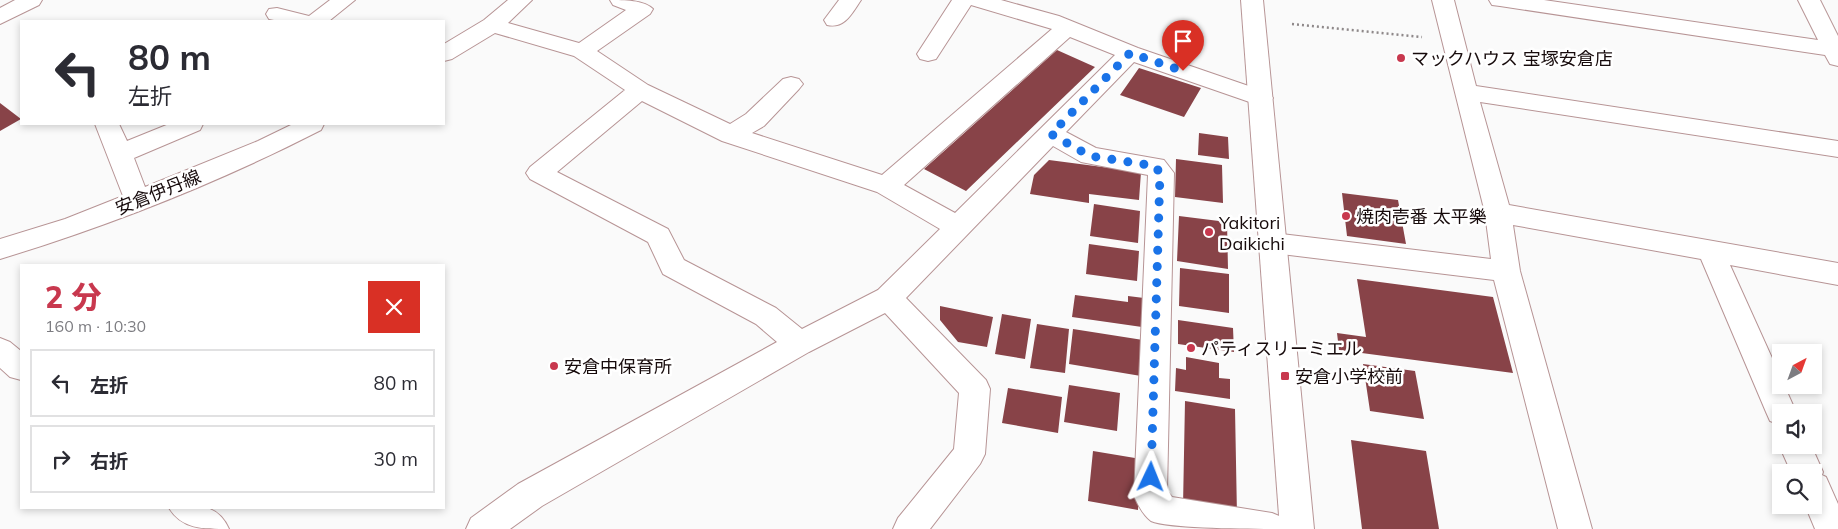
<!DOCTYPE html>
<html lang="ja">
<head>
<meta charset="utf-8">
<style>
  :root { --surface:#fff; --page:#f2f2f3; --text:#2b2b33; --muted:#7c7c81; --line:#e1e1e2; --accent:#c8384e }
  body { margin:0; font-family:Mulish,"Noto Sans JP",sans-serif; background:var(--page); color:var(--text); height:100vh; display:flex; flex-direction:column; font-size:19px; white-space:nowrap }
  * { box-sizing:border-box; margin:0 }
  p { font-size:16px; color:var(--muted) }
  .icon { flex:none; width:28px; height:28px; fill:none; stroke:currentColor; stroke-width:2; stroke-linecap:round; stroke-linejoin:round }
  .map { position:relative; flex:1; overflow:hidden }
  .sheet { position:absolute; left:20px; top:264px; width:425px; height:245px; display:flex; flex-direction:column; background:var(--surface); border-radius:0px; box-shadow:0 2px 8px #0003 }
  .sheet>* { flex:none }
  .guide { position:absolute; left:20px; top:20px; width:425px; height:105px; border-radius:0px; box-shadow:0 2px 8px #0003; background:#fff; color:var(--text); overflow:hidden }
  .needle { width:32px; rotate:41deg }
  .fabs { position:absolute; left:1772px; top:344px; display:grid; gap:10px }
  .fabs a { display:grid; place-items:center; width:50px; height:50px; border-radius:0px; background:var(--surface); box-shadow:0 2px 8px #0003; font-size:25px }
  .pin { position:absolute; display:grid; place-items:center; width:42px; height:42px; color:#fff; margin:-51px -21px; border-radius:50% 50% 50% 0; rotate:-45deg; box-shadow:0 0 5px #0007 }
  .pin .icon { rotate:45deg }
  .me { position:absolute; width:55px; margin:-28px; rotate:2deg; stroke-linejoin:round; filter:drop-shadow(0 0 4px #0008) }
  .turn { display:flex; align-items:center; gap:18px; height:105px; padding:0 25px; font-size:22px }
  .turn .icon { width:65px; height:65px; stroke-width:2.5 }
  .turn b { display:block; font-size:35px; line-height:42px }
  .round { display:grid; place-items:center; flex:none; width:52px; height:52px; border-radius:0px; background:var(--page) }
  .overview { display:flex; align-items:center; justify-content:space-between; height:85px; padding:0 25px }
  h1 { font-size:30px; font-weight:800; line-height:38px; color:var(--accent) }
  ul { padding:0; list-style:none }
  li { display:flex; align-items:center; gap:15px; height:68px; margin:0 10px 8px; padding:0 15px; border:2px solid var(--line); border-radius:0px }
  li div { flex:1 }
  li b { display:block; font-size:19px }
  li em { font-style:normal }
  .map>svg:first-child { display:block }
</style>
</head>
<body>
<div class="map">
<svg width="1838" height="529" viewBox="0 0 1838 529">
  <rect width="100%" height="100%" fill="#fafafa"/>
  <path fill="#884348" d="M1057,50L1095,67L966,191L924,169Z
    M1139,68L1201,88L1184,117L1120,95Z
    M0,103L21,119L0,131Z
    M1199,133L1228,137L1229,159L1198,155Z
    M1176,159L1222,165L1223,203L1175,197Z
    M1049,160L1141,172L1139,200L1089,194V203L1030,194L1034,175Z
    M1342,193L1398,200L1406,244L1347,236Z
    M1094,204L1140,211L1138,243L1090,236Z
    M1179,216L1227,222L1228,269L1177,261Z
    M1089,244L1139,251L1137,281L1086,274Z
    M1180,268L1229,274V313L1179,306Z
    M1357,279L1493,297L1513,373L1339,350L1337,333L1366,337Z
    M1075,295L1128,302V296L1144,298L1142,327L1072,317Z
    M940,306L993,317L987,347L958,342L940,320Z
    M1002,314L1031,319L1025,359L995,354Z
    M1178,320L1233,328L1234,352L1178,344Z
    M1037,324L1069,329L1065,373L1030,368Z
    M1073,329L1143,340L1141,376L1069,364Z
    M1186,357L1219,363V378L1230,379V399L1175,391L1176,368L1186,370Z
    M1363,364L1415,371L1424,419L1370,411Z
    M1069,385L1120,393L1117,431L1064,422Z
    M1008,388L1062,397L1058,433L1002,423Z
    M1185,401L1235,409L1237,515L1183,506Z
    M1351,440L1426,451L1439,529H1362Z
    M1093,451L1141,459L1138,510L1088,501Z"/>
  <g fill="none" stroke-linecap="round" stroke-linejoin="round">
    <defs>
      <path id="minor" d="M15,0H42L39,5L0,24V8Z
        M330,0H355L329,21H279L269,19L266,14L269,9L277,8L309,16Z
        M508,0H532L508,23L579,43L626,10L613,5L610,0C624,0 644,0 653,9L650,14L597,51L648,85L730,124L746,114L783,79L791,77L799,79L803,84L799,89L764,126L752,133L882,175L1052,29L971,5L936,59L928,61L920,59L917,54L952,0H1001L1059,16L1138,48L1269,93L1273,98L1269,103L1261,106L1134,62L1066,132L1096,148L1164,160L1174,173L1167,491L1172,497L1272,513L1284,518L1289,529C1262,529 1169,529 1151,521C1143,515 1138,505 1134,496L1148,175L1081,162L1053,146L906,298L986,380L990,389L985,454L980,464L930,529H893L898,518L954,449L959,393L885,313L809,352L542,506L510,529H466L471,518L518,484L777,342L756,324L663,274L648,242L530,179L526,173L530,167L625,90L574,56L495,33L452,59L444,61V44L484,20ZM1070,37L1115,55L955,213L904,185ZM642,101L722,141L877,192L940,229L878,290L802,329L776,308L684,260L668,229L557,172Z
        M839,0H861C852,13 845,29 827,25L824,20Z
        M1432,0H1454L1476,86L1838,141V157L1480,102L1509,205L1838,263V285L1730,265L1781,378V385H1784L1796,412H1781V425L1770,421L1766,412L1701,259L1513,225L1520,271L1592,529H1558L1494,280L1273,253L1263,250L1260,243L1263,236L1273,233L1491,259L1485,213Z
        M1489,0H1544L1818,40L1798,0H1820L1838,36V66L1830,64L1825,55L1500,6L1492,5Z
        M95,124H119L127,141L169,124H203L200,130L134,158L145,187L258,141L293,124H324L321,130C220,182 108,226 0,259V239L65,219L123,196Z
        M0,338L10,342L21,351V380L10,377L0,368Z
        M1781,441V445H1811L1823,472L1822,475L1826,477L1838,504V529H1815L1805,505H1814V472H1791L1779,445Z
        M169,508C195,505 217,502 229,529C202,529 182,529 169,508Z"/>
      <path id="major" d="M1241,0H1263L1314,529H1280Z"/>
    </defs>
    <use href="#minor" stroke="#b79495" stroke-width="2"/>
    <use href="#major" stroke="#b79495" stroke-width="2"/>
    <path stroke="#8e8889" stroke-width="2.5" stroke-dasharray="2 3" stroke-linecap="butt" d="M1292,24L1422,37"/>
    <use href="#minor" fill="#fff" fill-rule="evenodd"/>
    <use href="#major" fill="#fff" fill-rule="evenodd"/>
  </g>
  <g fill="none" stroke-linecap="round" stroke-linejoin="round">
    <path stroke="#1a73e8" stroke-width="9" stroke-dasharray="0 16.2" d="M1151,477L1160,173L1155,166L1090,156L1051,134L1130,53L1183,71"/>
  </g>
  <g fill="#c8384e" stroke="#fff" stroke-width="2">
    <circle cx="1401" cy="58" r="5"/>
    <circle cx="1346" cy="216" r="5"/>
    <circle cx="1209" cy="232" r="5"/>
    <circle cx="1191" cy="348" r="5"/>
    <circle cx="554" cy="366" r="5"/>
    <rect x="1280" y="371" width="10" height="10" rx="2.5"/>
  </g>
  <g text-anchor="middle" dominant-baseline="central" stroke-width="5" stroke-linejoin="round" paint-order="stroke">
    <g font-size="18" fill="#170b0c" stroke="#fff" text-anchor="start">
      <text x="1411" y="58">マックハウス 宝塚安倉店</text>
      <text x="1356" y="216">焼肉壱番 太平樂</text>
      <text x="1219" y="222">Yakitori<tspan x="1219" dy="21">Daikichi</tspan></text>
      <text x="1201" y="348">パティスリーミエル</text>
      <text x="564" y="366">安倉中保育所</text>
      <text x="1295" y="376">安倉小学校前</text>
    </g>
    <g font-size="18" fill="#170b0c" stroke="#fff">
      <text transform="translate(158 192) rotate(-22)">安倉伊丹線</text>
    </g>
  </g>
</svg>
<div class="fabs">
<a><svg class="needle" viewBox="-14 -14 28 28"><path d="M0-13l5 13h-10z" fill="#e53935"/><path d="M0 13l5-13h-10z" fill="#7c7c81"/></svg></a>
<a><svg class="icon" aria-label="sound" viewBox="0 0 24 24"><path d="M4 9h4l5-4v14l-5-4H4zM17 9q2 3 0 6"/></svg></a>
<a><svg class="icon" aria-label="search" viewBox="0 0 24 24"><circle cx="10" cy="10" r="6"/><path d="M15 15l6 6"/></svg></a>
</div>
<div class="pin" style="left:1183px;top:71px;background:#d93025"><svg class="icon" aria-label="arrive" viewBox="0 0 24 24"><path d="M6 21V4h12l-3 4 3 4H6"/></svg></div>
<svg class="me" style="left:1151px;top:477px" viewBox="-20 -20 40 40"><path d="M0-17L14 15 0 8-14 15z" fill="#1a73e8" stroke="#fff" stroke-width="4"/></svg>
<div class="guide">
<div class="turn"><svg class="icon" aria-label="left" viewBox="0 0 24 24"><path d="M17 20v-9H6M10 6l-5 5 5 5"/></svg><div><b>80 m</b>左折</div></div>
</div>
<section class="sheet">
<div class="overview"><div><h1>2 分</h1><p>160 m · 10:30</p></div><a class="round" style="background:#d93025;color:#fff"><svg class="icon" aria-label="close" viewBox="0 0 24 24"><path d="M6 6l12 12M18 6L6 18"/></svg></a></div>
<ul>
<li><svg class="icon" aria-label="left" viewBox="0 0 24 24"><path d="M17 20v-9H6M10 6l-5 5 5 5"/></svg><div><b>左折</b></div><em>80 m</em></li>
<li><svg class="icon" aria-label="right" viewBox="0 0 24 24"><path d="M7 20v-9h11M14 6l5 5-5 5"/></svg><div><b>右折</b></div><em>30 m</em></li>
</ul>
</section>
</div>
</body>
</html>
